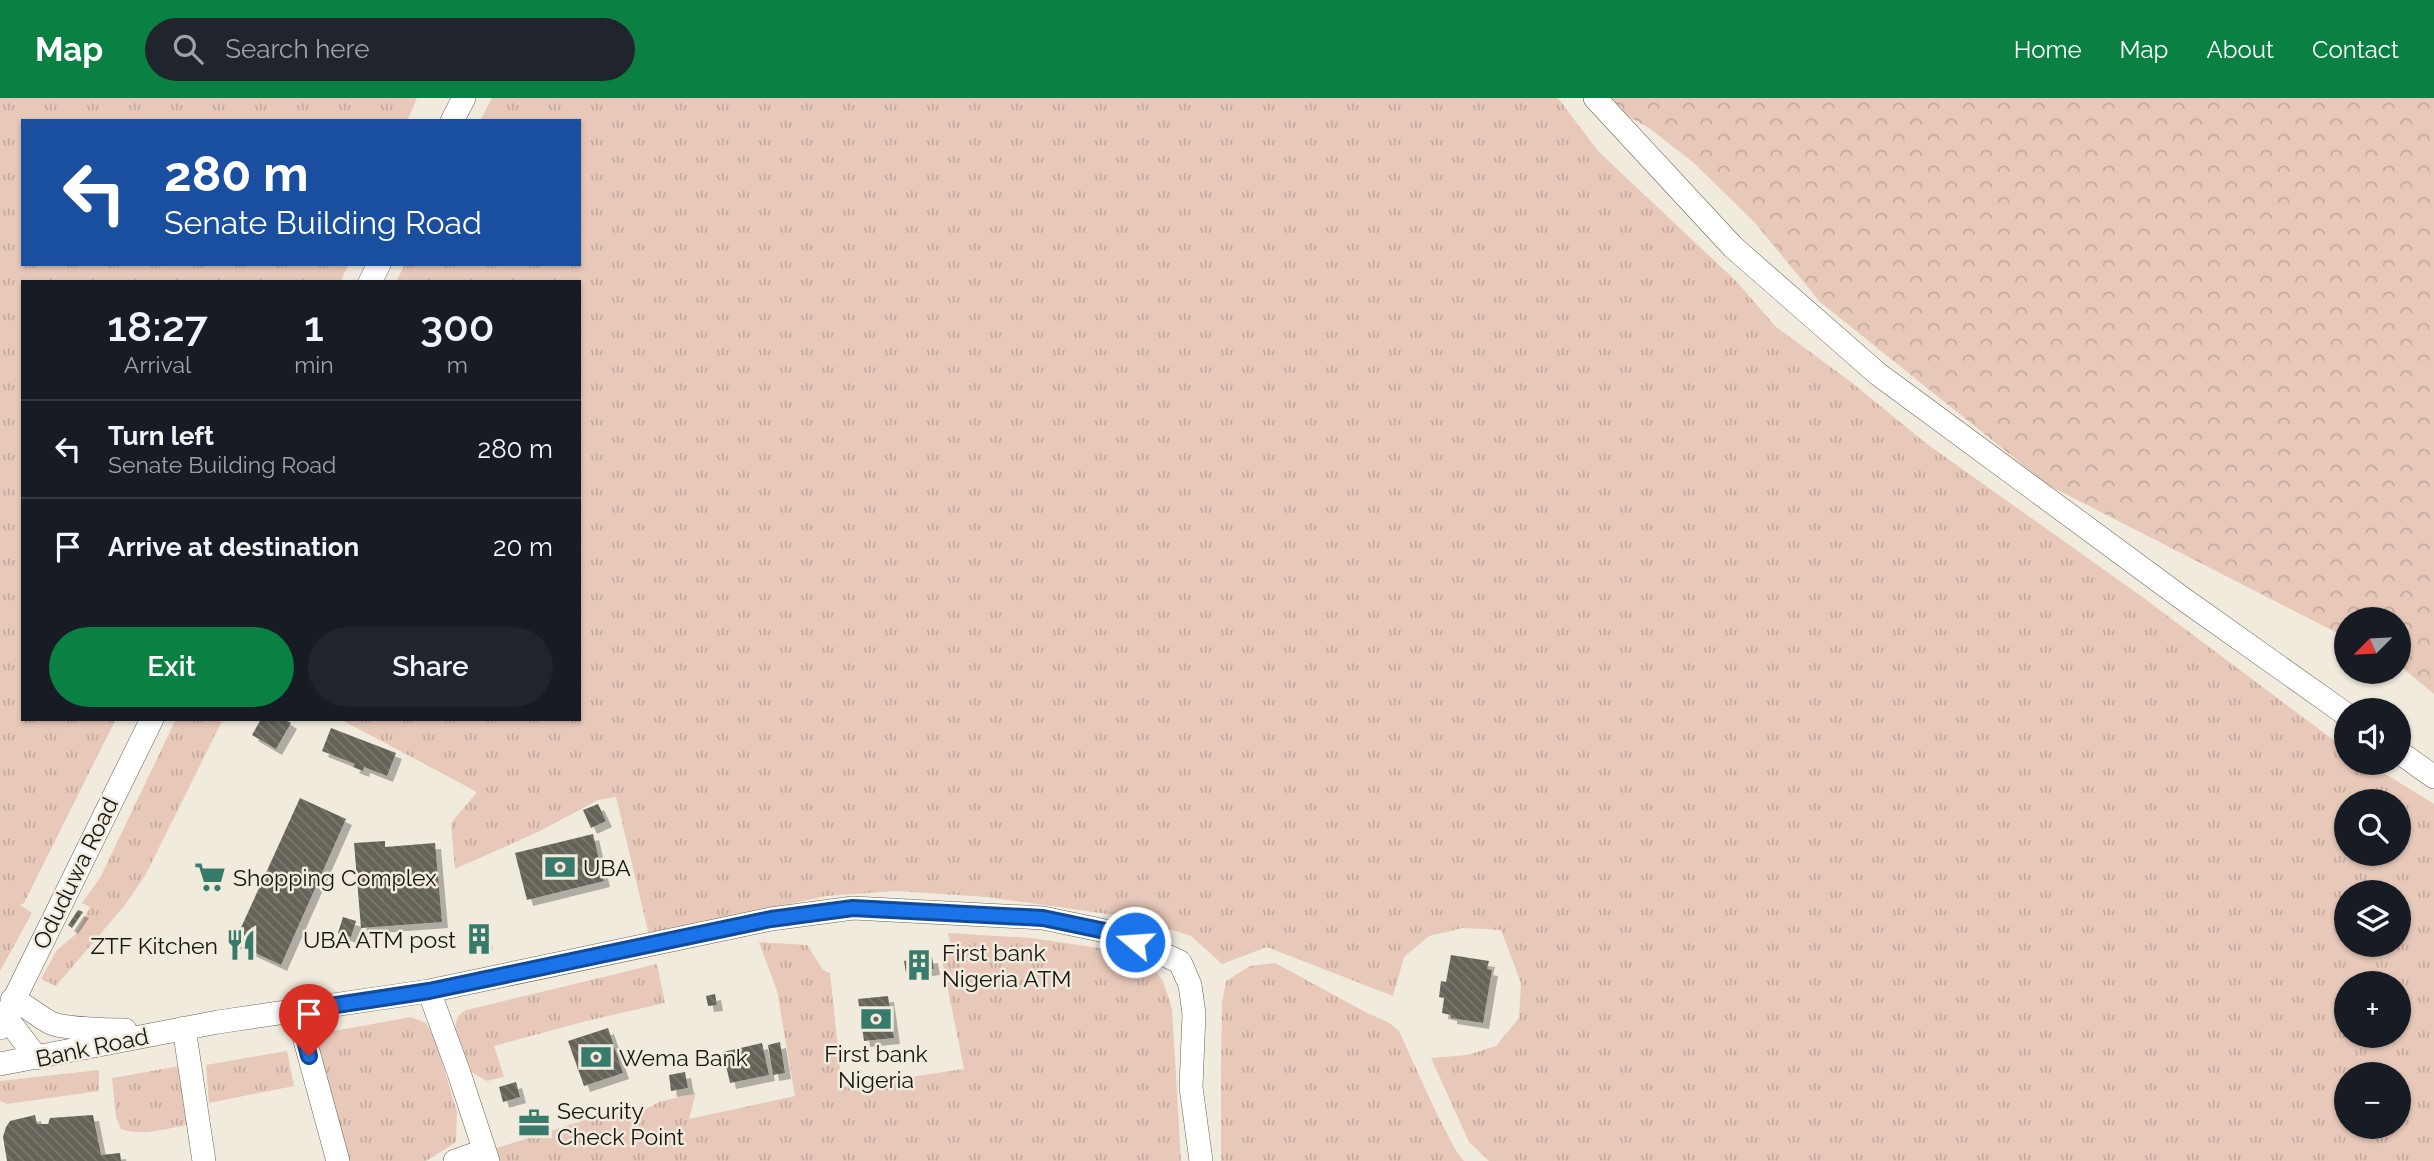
<!DOCTYPE html>
<html lang="en">
<head>
<meta charset="utf-8">
<style>
  :root { --surface:#171b24; --page:#20242c; --text:#f1f3f6; --muted:#9ea1a6; --line:#363941; --accent:#0b8043 }
  body { margin:0; font-family:Raleway,sans-serif; background:var(--page); color:var(--text); height:100vh; display:flex; flex-direction:column; font-size:26px; white-space:nowrap }
  * { box-sizing:border-box; margin:0 }
  p { font-size:23px; color:var(--muted) }
  .icon { flex:none; width:38px; height:38px; fill:none; stroke:currentColor; stroke-width:2; stroke-linecap:round; stroke-linejoin:round }
  .map { position:relative; flex:1; overflow:hidden }
  .details { position:absolute; left:21px; top:182px; width:560px; height:441px; display:flex; flex-direction:column; background:var(--surface); border-radius:0px; box-shadow:0 2px 5px #0004 }
  .details>* { flex:none }
  .guide { position:absolute; left:21px; top:21px; width:560px; height:147px; border-radius:0px; box-shadow:0 2px 5px #0004; background:#1a4fa0; color:#fff; overflow:hidden }
  .needle { width:46px; rotate:246deg }
  .controls { position:absolute; left:2334px; top:509px; display:grid; gap:14px }
  .controls a { display:grid; place-items:center; width:77px; height:77px; border-radius:50%; background:var(--surface); box-shadow:0 2px 5px #0004; font-size:35px }
  .pin { position:absolute; display:grid; place-items:center; width:60px; height:60px; color:#fff; margin:-72px -30px; border-radius:50% 50% 50% 0; rotate:-45deg; box-shadow:0 0 7px #0007 }
  .pin .icon { rotate:45deg }
  .me { position:absolute; width:77px; margin:-38px; rotate:288deg; stroke-linejoin:round; filter:drop-shadow(0 0 5px #0008) }
  .turn { display:flex; align-items:center; gap:24px; height:147px; padding:0 28px; font-size:32px }
  .turn .icon { width:91px; height:91px; stroke-width:2.5 }
  .turn b { display:block; font-size:49px; line-height:60px }
  .eta { display:flex; justify-content:space-evenly; align-items:center; height:119px; text-align:center }
  .eta b { font-size:42px; font-weight:600; line-height:49px }
  .button { display:flex; gap:14px; margin-top:auto; padding:14px 28px }
  .button a { flex:1; height:80px; border-radius:42px; background:var(--accent); color:#fff; font-size:28px; font-weight:600; line-height:80px; text-align:center }
  .button a+a { background:var(--page); color:var(--text) }
  ul { padding:0; list-style:none }
  li { display:flex; align-items:center; gap:21px; height:98px; padding:0 28px; border-top:2px solid var(--line) }
  li div { flex:1 }
  li b { display:block; font-size:26px }
  li em { font-style:normal }
  header { display:flex; align-items:center; gap:42px; box-sizing:border-box; height:98px; padding:0 35px; background:var(--accent); color:#fff }
  header strong { font-size:33px }
  nav { display:flex; gap:38px; margin-inline-start:auto; font-size:24px }
  .search { width:490px; height:63px; background:var(--page); display:flex; align-items:center; gap:18px; box-sizing:border-box; padding:0 24px; border-radius:38px; color:var(--muted); font-size:26px }
  .map>svg:first-child { display:block }
</style>
</head>
<body>
<header>
<strong>Map</strong>
<div class="search"><svg class="icon" aria-label="search" viewBox="0 0 24 24"><circle cx="10" cy="10" r="6"/><path d="M15 15l6 6"/></svg>Search here</div>
<nav><a>Home</a><a>Map</a><a>About</a><a>Contact</a></nav>
</header>
<div class="map">
<svg width="2434" height="1063" viewBox="0 0 2434 1063">
  <defs>
    <pattern id="grass-tufts" width="24" height="20" patternUnits="userSpaceOnUse" patternTransform="scale(1.75)"><rect width="24" height="20" fill="#e7c8b9"/><path d="M3 7l-1-3M5 7V3M7 7l1-3M15 17l-1-3M17 17v-4M19 17l1-3" fill="none" stroke="#c5ab9e"/></pattern>
    <pattern id="forest-crowns" width="20" height="18" patternUnits="userSpaceOnUse" patternTransform="scale(1.75)"><rect width="20" height="18" fill="#e7c8b9"/><path d="M2 6a3 3 0 1 1 6 0M12 15a3 3 0 1 1 6 0" fill="none" stroke="#c5ab9e"/></pattern>
    <pattern id="building-back-hatch" width="6" height="6" patternUnits="userSpaceOnUse" patternTransform="scale(1.75)"><rect width="6" height="6" fill="#656458"/><path d="M-1 5l2 2M0 0l6 6M5-1l2 2" fill="none" stroke="#7a7970"/></pattern>
    <filter id="shadow"><feDropShadow dx="6" dy="6" stdDeviation="0" flood-color="#0004"/></filter>
  </defs>
  <rect width="100%" height="100%" fill="#f1ebde"/>
  <path fill="url(#grass-tufts)" fill-rule="evenodd" d="M0,0H417L407,23H23V166H349L340,184H23V621H116L24,805L20,807L32,815L0,873Z
    M492,0H1558L1598,53L1737,184L1775,228L1851,284L1927,346L2141,498L2347,652V665H2368L2434,706V1063H1489L1469,1044L1431,960L1467,957L1496,948L1519,920L1521,885L1501,832L1463,830L1429,838L1404,859L1393,898L1267,849L1222,866L1191,838L1135,820L987,799L897,793L826,798L649,837L616,699L598,702L540,733L455,771L451,725L477,694L340,621H579V184H396L405,166H579V23H480ZM2347,704H2399V756H2347ZM2347,794H2399V847H2347ZM2347,886H2399V938H2347ZM2347,976H2399V1029H2347Z
    M176,621H223L146,776L125,807L56,888L41,881L57,852L76,836L90,809L82,805L100,780Z
    M948,835L1031,840L1106,851L1147,863L1163,883L1172,911L1181,1063H496L493,1056L497,1050L588,1021L633,1012L637,1016L659,1004L696,995L689,1021L795,998L777,893L759,844L807,847L823,872L830,875L842,989L964,971L941,857L952,853Z
    M1275,865L1369,916L1388,924L1399,933L1434,1010L1455,1051L1464,1063H1221V972L1222,905L1226,883L1250,868Z
    M657,866L665,905L586,923L494,948L504,979L487,983L468,972C461,953 444,925 466,912Z
    M411,919L426,925L435,941L457,1014L456,1044L426,1063H348L312,937Z
    M287,953L294,988L209,1005L206,967Z
    M180,968L191,1026C169,1030 142,1039 121,1031L116,1019L112,980Z
    M99,972V993L7,1006L0,1003V983Z"/>
  <path fill="url(#forest-crowns)" d="M1605,0H2434V596L2399,567V522H2347V540L2048,387L1820,204L1756,126L1694,65L1649,30L1611,9Z"/>
  <path fill="url(#building-back-hatch)" filter="url(#shadow)" d="M261,621H285L291,625L276,651L252,637Z
    M331,630L396,655L387,678L364,669L363,673L353,669L355,666L322,653Z
    M300,700L346,721L281,867L234,845Z
    M598,706L606,723L591,730L583,712Z
    M593,736L604,783L527,802L515,755Z
    M385,743V749L435,745L442,824L361,830L354,745Z
    M78,812L83,814L72,830L68,827Z
    M343,819L356,823L351,839L338,835Z
    M483,832L487,845L474,849L470,836Z
    M917,855L918,861L932,859L934,871L906,875L904,863L908,862L907,856Z
    M1451,857L1489,863L1487,871L1492,872L1483,925L1451,920V917L1442,915L1444,900L1439,899L1441,883L1446,884Z
    M715,896L717,907L708,908L706,898Z
    M888,898L894,940L864,943L858,901Z
    M608,930L623,975L584,988L568,943Z
    M780,944L785,975L773,977L768,947Z
    M762,945L769,977L730,985L723,954Z
    M685,974L688,990L671,993L669,977Z
    M516,984L520,999L503,1004L499,989Z
    M538,1016L542,1029L525,1035L521,1022Z
    M35,1017L37,1026H48L50,1020L93,1017L101,1057L120,1055L121,1063H7L3,1039L6,1029L10,1023Z"/>
  <g fill="none" stroke-linecap="round" stroke-linejoin="round">
    <defs>
      <path id="street" d="M1595,0L1733,149L1878,276L2182,500L2347,617
        M452,23L464,0
        M370,184L379,166
        M2399,654L2434,679
        M429,893L459,975L488,1063
        M12,902C27,907 37,918 51,925C65,931 109,932 125,932
        M297,913L338,1063
        M5,918L37,960
        M0,930L152,621
        M184,930L204,1063
        M0,966L218,924L429,893L771,821L853,810L1043,820L1105,833L1137,844L1180,864L1190,887L1194,916L1191,989L1201,1063
        M455,1063L483,1053"/>
    </defs>
    <use href="#street" stroke="#696358" stroke-width="24"/>
    <use href="#street" stroke="#fff" stroke-width="23"/>
  </g>
  <g fill="none" stroke-linecap="round" stroke-linejoin="round">
    <defs>
      <path id="route" d="M309,958L297,913L429,893L771,821L853,810L1043,820L1105,833L1135,844"/>
    </defs>
    <use href="#route" stroke="#114b97" stroke-width="18"/>
    <use href="#route" stroke="#1a73e8" stroke-width="12"/>
  </g>
  <defs>
    <symbol id="bank-bare" viewBox="-9 -9 18 18"><path d="M-6-4H6V4H-6ZM0-2.3a2.3 2.3 0 1 0 0 4.6a2.3 2.3 0 1 0 0-4.6Z" fill="#387b6c" stroke="#f1ebde" stroke-width="2.5" paint-order="stroke"/></symbol>
    <symbol id="supermarket-bare" viewBox="-9 -9 18 18"><path d="M-6-5.5h2.5l.6 2H6L4.5 2H-2.5L-4.4-4H-6ZM-1.5 3.2a1.3 1.3 0 1 0 .1 0ZM3 3.2a1.3 1.3 0 1 0 .1 0Z" fill="#387b6c" stroke="#f1ebde" stroke-width="2.5" paint-order="stroke"/></symbol>
    <symbol id="building-bare" viewBox="-9 -9 18 18"><path d="M-4-6H4V6H1V3H-1V6H-4ZM-2.5-4.3h1.7v1.8h-1.7ZM.8-4.3h1.7v1.8H.8ZM-2.5-1h1.7V.8h-1.7ZM.8-1h1.7V.8H.8Z" fill="#387b6c" stroke="#f1ebde" stroke-width="2.5" paint-order="stroke"/></symbol>
    <symbol id="restaurant-bare" viewBox="-9 -9 18 18"><path d="M-5-6h1v4h1v-4h1v4h1v-4h1v5L-1.5 .5V6h-2V.5L-5-1ZM5-6V6H3V1.5H1.5Q1.5-4 5-6Z" fill="#387b6c" stroke="#f1ebde" stroke-width="2.5" paint-order="stroke"/></symbol>
    <symbol id="office-bare" viewBox="-9 -9 18 18"><path d="M-6-3h4V-5.5h4V-3h4V5H-6ZM-1-4.5V-3h2v-1.5ZM-6 0V1H6V0Z" fill="#387b6c" stroke="#f1ebde" stroke-width="2.5" paint-order="stroke"/></symbol>
  </defs>
  <g fill-rule="evenodd">
    <use href="#bank-bare" x="538" y="747" width="44" height="44"/>
    <use href="#supermarket-bare" x="188" y="757" width="44" height="44"/>
    <use href="#building-bare" x="457" y="819" width="44" height="44"/>
    <use href="#restaurant-bare" x="219" y="825" width="44" height="44"/>
    <use href="#building-bare" x="897" y="845" width="44" height="44"/>
    <use href="#bank-bare" x="854" y="899" width="44" height="44"/>
    <use href="#bank-bare" x="574" y="937" width="44" height="44"/>
    <use href="#office-bare" x="512" y="1003" width="44" height="44"/>
  </g>
  <g text-anchor="middle" dominant-baseline="central" stroke-width="5" stroke-linejoin="round" paint-order="stroke">
    <g font-size="23" fill="#181612" stroke="#f1ebde" text-anchor="start">
      <text x="583" y="769">UBA</text>
      <text x="233" y="779">Shopping Complex</text>
      <text x="456" y="841" text-anchor="end">UBA ATM post</text>
      <text x="218" y="847" text-anchor="end">ZTF Kitchen</text>
      <text x="942" y="854">First bank<tspan x="942" dy="26">Nigeria ATM</tspan></text>
      <text x="876" y="955" text-anchor="middle">First bank<tspan x="876" dy="26">Nigeria</tspan></text>
      <text x="619" y="959">Wema Bank</text>
      <text x="557" y="1012">Security<tspan x="557" dy="26">Check Point</tspan></text>
    </g>
    <g font-size="23" fill="#181612" stroke="#f1ebde">
      <text transform="translate(75 775) rotate(-64)">Oduduwa Road</text>
      <text transform="translate(92 949) rotate(-12)">Bank Road</text>
    </g>
  </g>
</svg>
<div class="controls">
<a><svg class="needle" viewBox="-14 -14 28 28"><path d="M0-13l5 13h-10z" fill="#e53935"/><path d="M0 13l5-13h-10z" fill="#9ea1a6"/></svg></a>
<a><svg class="icon" aria-label="sound" viewBox="0 0 24 24"><path d="M4 9h4l5-4v14l-5-4H4zM17 9q2 3 0 6"/></svg></a>
<a><svg class="icon" aria-label="search" viewBox="0 0 24 24"><circle cx="10" cy="10" r="6"/><path d="M15 15l6 6"/></svg></a>
<a><svg class="icon" aria-label="layers" viewBox="0 0 24 24"><path d="M12 4l9 5-9 5-9-5zM3 14l9 5 9-5"/></svg></a>
<a>+</a>
<a>−</a>
</div>
<div class="pin" style="left:309px;top:958px;background:#d93025"><svg class="icon" aria-label="arrive" viewBox="0 0 24 24"><path d="M6 21V4h12l-3 4 3 4H6"/></svg></div>
<svg class="me" style="left:1135px;top:844px" viewBox="-20 -20 40 40"><circle r="17" fill="#1a73e8" stroke="#fff" stroke-width="3"/><path d="M0-11L8 9 0 5-8 9z" fill="#fff"/></svg>
<div class="guide">
<div class="turn"><svg class="icon" aria-label="left" viewBox="0 0 24 24"><path d="M17 20v-9H6M10 6l-5 5 5 5"/></svg><div><b>280 m</b>Senate Building Road</div></div>
</div>
<section class="details">
<div class="eta">
<div><b>18:27</b><p>Arrival</p></div>
<div><b>1</b><p>min</p></div>
<div><b>300</b><p>m</p></div>
</div>
<ul>
<li><svg class="icon" aria-label="left" viewBox="0 0 24 24"><path d="M17 20v-9H6M10 6l-5 5 5 5"/></svg><div><b>Turn left</b><p>Senate Building Road</p></div><em>280 m</em></li>
<li><svg class="icon" aria-label="arrive" viewBox="0 0 24 24"><path d="M6 21V4h12l-3 4 3 4H6"/></svg><div><b>Arrive at destination</b></div><em>20 m</em></li>
</ul>
<div class="button"><a>Exit</a><a>Share</a></div>
</section>
</div>
</body>
</html>
